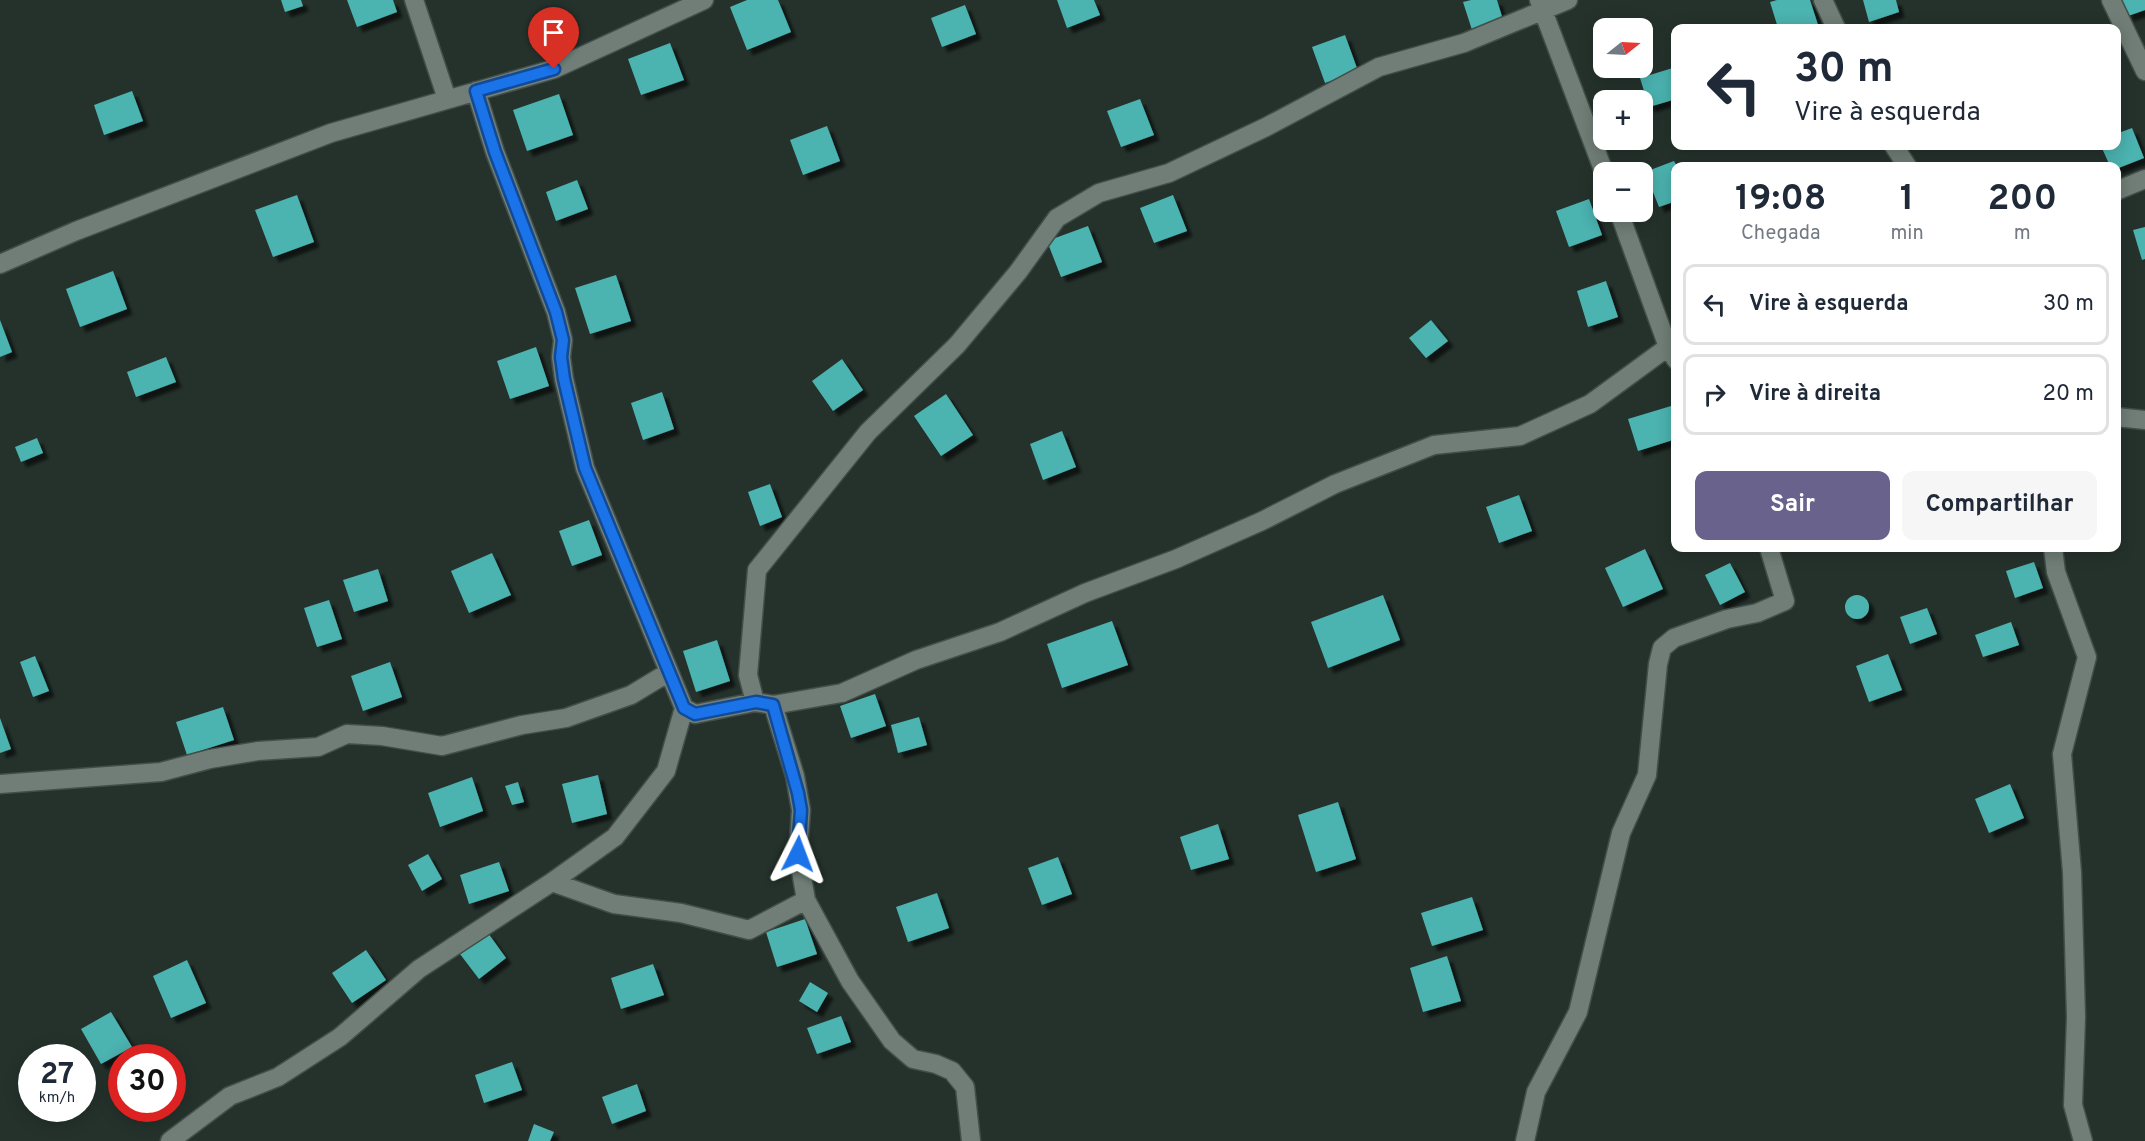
<!DOCTYPE html>
<html lang="pt">
<head>
<meta charset="utf-8">
<style>
  :root { --surface:#fff; --page:#f6f6f7; --text:#1f2937; --muted:#747a83; --line:#e0e1e3; --accent:#68628c }
  body { margin:0; font-family:Overpass,sans-serif; background:var(--page); color:var(--text); height:100vh; display:flex; flex-direction:column; font-size:22px; white-space:nowrap }
  * { box-sizing:border-box; margin:0 }
  p { font-size:20px; color:var(--muted) }
  .icon { flex:none; width:33px; height:33px; fill:none; stroke:currentColor; stroke-width:2; stroke-linecap:round; stroke-linejoin:round }
  .map { position:relative; flex:1; overflow:hidden }
  .side { position:absolute; left:1671px; top:162px; width:450px; height:390px; display:flex; flex-direction:column; background:var(--surface); border-radius:12px; box-shadow:0 3px 15px #0003 }
  .side>* { flex:none }
  .top-card { position:absolute; left:1671px; top:24px; width:450px; height:126px; border-radius:12px; box-shadow:0 3px 15px #0003; background:#fff; color:var(--text); overflow:hidden }
  .needle { width:39px; rotate:72deg }
  .buttons { position:absolute; left:1593px; top:18px; display:grid; gap:12px }
  .buttons a { display:grid; place-items:center; width:60px; height:60px; border-radius:12px; background:var(--surface); box-shadow:0 3px 15px #0003; font-size:30px }
  .speed { position:absolute; left:18px; top:1044px; display:flex; gap:12px; font-size:30px; font-weight:700; text-align:center }
  .speed>* { display:grid; place-content:center; width:78px; height:78px; border-radius:50%; background:var(--surface); box-shadow:0 3px 15px #0003; line-height:1 }
  .speed small { font-size:15px; font-weight:400 }
  .speed .limit { border:9px solid #d22; background:#fff; color:#111 }
  .pin { position:absolute; display:grid; place-items:center; width:51px; height:51px; color:#fff; margin:-62px -26px; border-radius:50% 50% 50% 0; rotate:-45deg; box-shadow:0 0 6px #0007 }
  .pin .icon { rotate:45deg }
  .me { position:absolute; width:66px; margin:-33px; rotate:3deg; stroke-linejoin:round; filter:drop-shadow(0 0 4px #0008) }
  .turn { display:flex; align-items:center; gap:21px; height:126px; padding:0 24px; font-size:27px }
  .turn .icon { width:78px; height:78px; stroke-width:2.5 }
  .turn b { display:block; font-size:42px; line-height:51px }
  .eta { display:flex; justify-content:space-evenly; align-items:center; height:102px; text-align:center }
  .eta b { font-size:36px; font-weight:700; line-height:42px }
  .action { display:flex; gap:12px; margin-top:auto; padding:12px 24px }
  .action a { flex:1; height:69px; border-radius:12px; background:var(--accent); color:#fff; font-size:24px; font-weight:700; line-height:69px; text-align:center }
  .action a+a { background:var(--page); color:var(--text) }
  ul { padding:0; list-style:none }
  li { display:flex; align-items:center; gap:18px; height:81px; margin:0 12px 9px; padding:0 12px; border:3px solid var(--line); border-radius:12px }
  li div { flex:1 }
  li b { display:block; font-size:22px }
  li em { font-style:normal }
  .map>svg:first-child { display:block }
</style>
</head>
<body>
<div class="map">
<svg width="2145" height="1141" viewBox="0 0 2145 1141">
  <defs>
    <filter id="shadow"><feDropShadow dx="5.5" dy="5.5" stdDeviation="1.5" flood-color="#0009"/></filter>
  </defs>
  <rect width="100%" height="100%" fill="#25322c"/>
  <path fill="#4cb3b0" filter="url(#shadow)" d="M281,0H301L303,6L285,12Z
    M347,0H393L397,12L357,27Z
    M747,0H778L791,32L747,50L730,7Z
    M1057,0H1094L1100,15L1067,28Z
    M1471,0H1497L1503,20L1472,30L1463,2Z
    M1777,0H1810L1819,28H1778L1770,2Z
    M1863,0H1896L1899,12L1869,22Z
    M2122,0H2145V10L2128,16Z
    M965,5L976,34L942,47L931,18Z
    M1345,35L1358,71L1325,83L1312,47Z
    M670,43L684,80L641,95L628,59Z
    M1676,67V99L1649,107L1640,78Z
    M132,91L143,121L104,135L94,105Z
    M559,94L573,135L527,151L513,110Z
    M1140,99L1154,135L1121,147L1107,111Z
    M827,126L840,161L803,175L790,140Z
    M2132,128L2144,158L2116,169V166H2110L2101,146H2116V134Z
    M1674,161L1677,166L1676,201L1659,207L1645,172Z
    M577,180L588,209L556,221L546,192Z
    M297,195L314,242L273,257L255,210Z
    M1173,195L1187,231L1154,243L1140,208Z
    M1589,199L1602,235L1569,247L1556,211Z
    M1088,226L1102,262L1061,277L1047,241Z
    M2145,227V259L2142,260L2133,230Z
    M113,271L127,309L80,327L66,289Z
    M616,275L631,321L590,334L575,288Z
    M1606,281L1618,317L1588,327L1577,291Z
    M0,320L12,352L0,357Z
    M1431,320L1448,341L1426,358L1409,338Z
    M536,347L549,386L510,399L497,361Z
    M166,357L176,382L136,397L127,372Z
    M842,359L863,390L833,411L812,381Z
    M662,392L674,429L643,440L631,403Z
    M946,394L973,435L941,456L914,416Z
    M1671,406L1676,420V439L1638,451L1628,419Z
    M1062,431L1076,467L1043,480L1030,444Z
    M37,438L43,453L21,462L15,447Z
    M770,484L782,517L760,526L748,492Z
    M1519,495L1532,531L1499,543L1486,507Z
    M589,520L602,555L572,566L559,531Z
    M1645,549L1663,589L1623,607L1605,568Z
    M492,553L511,595L469,613L451,571Z
    M2034,562L2043,588L2015,598L2006,571Z
    M1730,563L1745,592L1720,605L1705,575Z
    M378,569L388,601L354,612L343,580Z
    M1383,595L1400,640L1328,668L1311,622Z
    M1845 607a12 12 0 1 1 24 0a12 12 0 1 1-24 0Z
    M329,600L342,639L317,647L304,608Z
    M1927,608L1937,634L1910,644L1900,617Z
    M1112,621L1128,665L1062,688L1047,644Z
    M2011,622L2019,645L1983,657L1975,635Z
    M717,640L730,681L696,692L683,651Z
    M1888,654L1902,690L1869,702L1856,666Z
    M35,656L49,691L33,697L20,662Z
    M390,662L402,697L363,711L351,676Z
    M875,694L886,726L851,738L840,706Z
    M223,707L234,740L187,755L176,722Z
    M919,717L927,745L898,753L891,725Z
    M0,718L11,749L0,753Z
    M598,775L607,814L572,823L562,784Z
    M472,777L483,811L440,827L428,793Z
    M518,782L524,802L512,805L505,786Z
    M2010,784L2024,818L1989,833L1975,799Z
    M1338,802L1356,859L1316,872L1298,815Z
    M1218,824L1229,859L1191,870L1180,837Z
    M428,854L442,879L422,891L408,865Z
    M1058,857L1072,894L1042,905L1028,868Z
    M499,862L509,891L469,904L460,875Z
    M937,893L949,928L908,942L896,907Z
    M1472,897L1483,930L1432,946L1421,913Z
    M805,919L817,954L777,967L766,932Z
    M488,933L506,958L479,979L460,954Z
    M366,950L386,980L352,1003L332,973Z
    M1447,956L1461,1001L1423,1012L1410,968Z
    M187,960L206,1003L171,1018L153,976Z
    M653,964L664,995L621,1009L611,978Z
    M810,982L828,993L817,1012L799,1001Z
    M111,1012L132,1047L101,1064L81,1029Z
    M841,1016L851,1042L817,1054L807,1028Z
    M512,1062L522,1090L484,1103L475,1075Z
    M637,1084L646,1111L612,1124L602,1097Z
    M534,1124L554,1132L550,1141H528Z"/>
  <g fill="none" stroke-linecap="round" stroke-linejoin="round">
    <defs>
      <path id="street" d="M414,0L447,99
        M1539,0L1604,172
        M1823,0L1836,28
        M2111,0L2145,71
        M476,91L495,152L556,312L563,340L561,357L564,379L585,468L684,708L695,714L755,702L773,705L795,776L801,810L798,854L806,900L850,981L892,1041L913,1059L936,1064L952,1071L965,1087L971,1141
        M1894,146L1907,166
        M2116,191L2145,179
        M1619,212L1668,347L1676,360
        M0,264L76,231L331,133L554,69L704,0
        M2116,417L2145,420
        M2053,548L2056,572L2087,657L2062,754L2072,872L2076,1017L2073,1105L2083,1141
        M755,702L748,675L757,570L868,432L957,345L1018,272L1057,218L1099,193L1169,173L1266,127L1379,67L1464,43L1568,0
        M773,705L842,693L916,660L1000,632L1085,593L1176,559L1262,521L1335,484L1434,445L1520,436L1590,404L1668,347H1676
        M0,784L161,772L210,759L258,751L318,747L347,734L382,736L442,746L522,725L566,718L631,695L669,672
        M552,882L614,904L681,913L749,930L806,900
        M170,1141L230,1096L278,1077L340,1037L419,969L552,882L615,837L666,771L684,708
        M1525,1141L1536,1092L1578,1012L1621,833L1647,775L1658,664L1662,648L1674,638L1727,619L1757,613L1785,601L1769,548"/>
    </defs>
    <use href="#street" stroke="#434e49" stroke-width="21"/>
    <use href="#street" stroke="#707e77" stroke-width="18"/>
  </g>
  <g fill="none" stroke-linecap="round" stroke-linejoin="round">
    <defs>
      <path id="route" d="M554,69L476,91L495,152L556,312L563,340L561,357L564,379L585,468L684,708L695,714L756,702L773,705L798,793L801,810L798,854"/>
    </defs>
    <use href="#route" stroke="#114b97" stroke-width="15"/>
    <use href="#route" stroke="#1a73e8" stroke-width="10"/>
  </g>
</svg>
<div class="buttons">
<a><svg class="needle" viewBox="-14 -14 28 28"><path d="M0-13l5 13h-10z" fill="#e53935"/><path d="M0 13l5-13h-10z" fill="#747a83"/></svg></a>
<a>+</a>
<a>−</a>
</div>
<div class="speed"><div>27<small>km/h</small></div><div class="limit">30</div></div>
<div class="pin" style="left:554px;top:69px;background:#d93025"><svg class="icon" aria-label="arrive" viewBox="0 0 24 24"><path d="M6 21V4h12l-3 4 3 4H6"/></svg></div>
<svg class="me" style="left:798px;top:854px" viewBox="-20 -20 40 40"><path d="M0-17L14 15 0 8-14 15z" fill="#1a73e8" stroke="#fff" stroke-width="4"/></svg>
<div class="top-card">
<div class="turn"><svg class="icon" aria-label="left" viewBox="0 0 24 24"><path d="M17 20v-9H6M10 6l-5 5 5 5"/></svg><div><b>30 m</b>Vire à esquerda</div></div>
</div>
<section class="side">
<div class="eta">
<div><b>19:08</b><p>Chegada</p></div>
<div><b>1</b><p>min</p></div>
<div><b>200</b><p>m</p></div>
</div>
<ul>
<li><svg class="icon" aria-label="left" viewBox="0 0 24 24"><path d="M17 20v-9H6M10 6l-5 5 5 5"/></svg><div><b>Vire à esquerda</b></div><em>30 m</em></li>
<li><svg class="icon" aria-label="right" viewBox="0 0 24 24"><path d="M7 20v-9h11M14 6l5 5-5 5"/></svg><div><b>Vire à direita</b></div><em>20 m</em></li>
</ul>
<div class="action"><a>Sair</a><a>Compartilhar</a></div>
</section>
</div>
</body>
</html>
